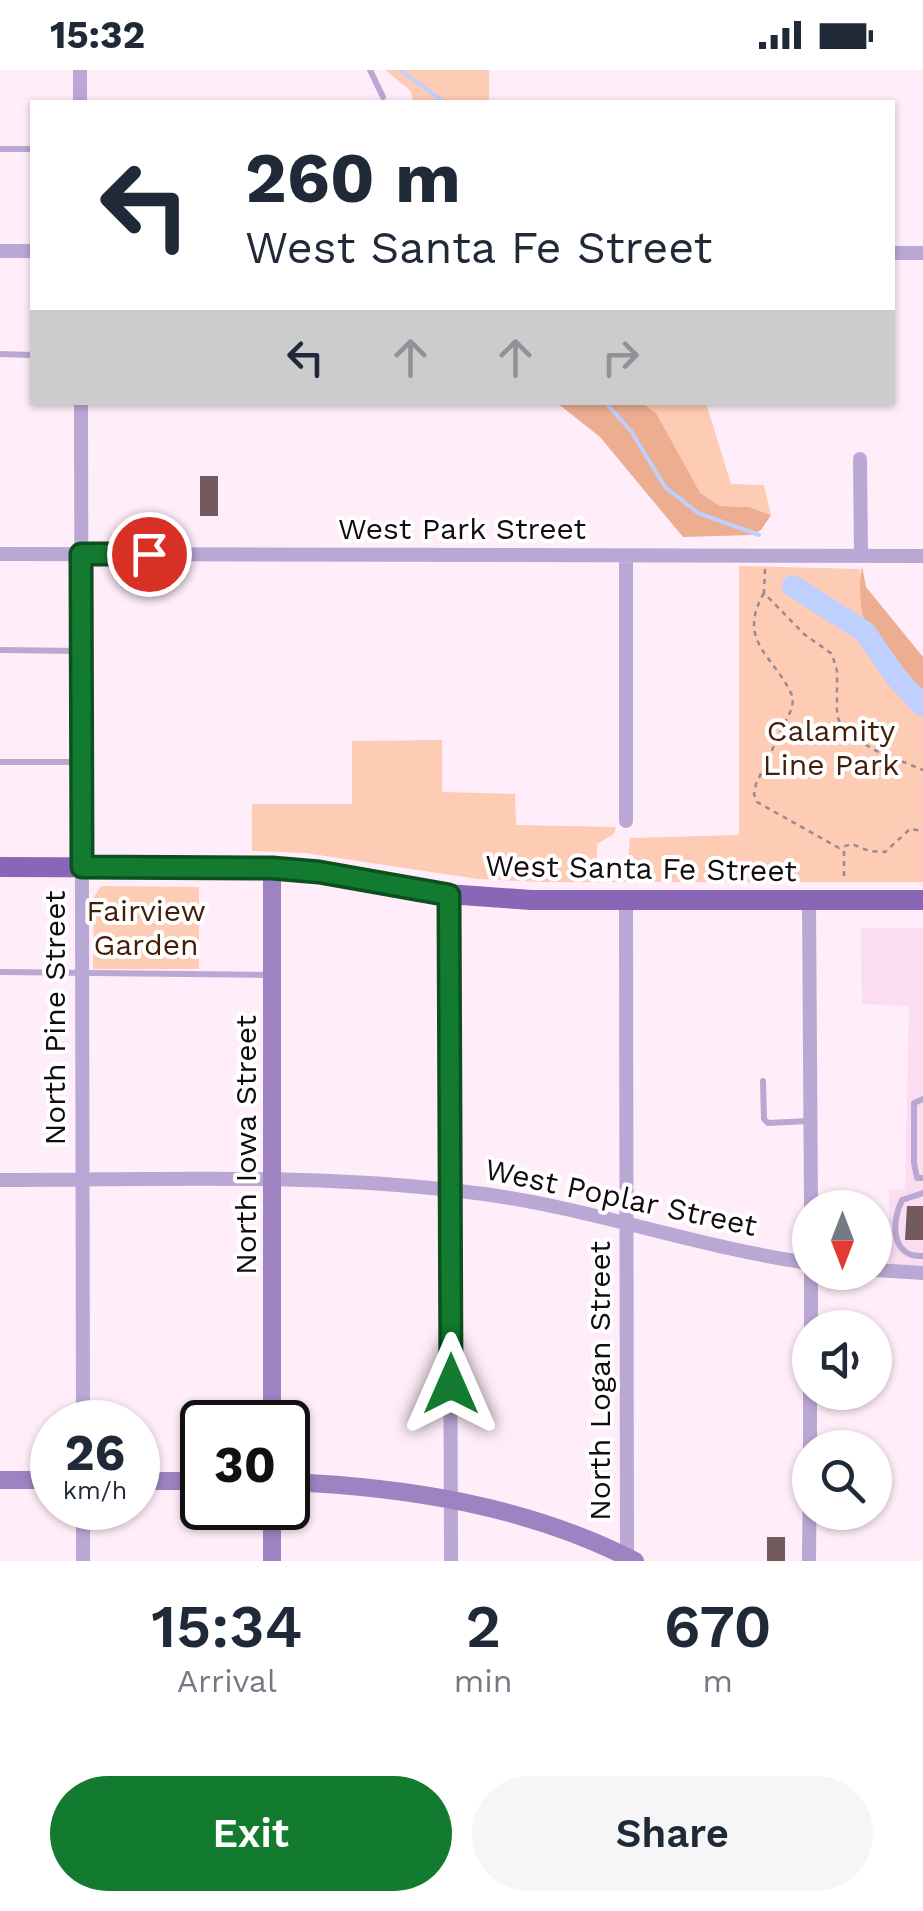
<!DOCTYPE html>
<html lang="en">
<head>
<meta charset="utf-8">
<style>
  :root { --surface:#fff; --page:#f6f6f7; --text:#1f2937; --muted:#747a83; --accent:#137b2f }
  body { margin:0; font-family:"Work Sans",sans-serif; background:var(--page); color:var(--text); height:100vh; display:flex; flex-direction:column; font-size:38px; white-space:nowrap }
  * { box-sizing:border-box; margin:0 }
  p { font-size:32px; color:var(--muted) }
  .icon { flex:none; width:55px; height:55px; fill:none; stroke:currentColor; stroke-width:2; stroke-linecap:round; stroke-linejoin:round }
  .map { position:relative; height:1491px; overflow:hidden }
  .drawer { display:flex; flex-direction:column; background:var(--surface); flex:1 }
  .drawer>* { flex:none }
  .top-card { position:absolute; left:30px; top:30px; width:865px; height:305px; border-radius:0px; box-shadow:0 2px 8px #0004; background:#fff; color:var(--text); overflow:hidden }
  .needle { width:65px; rotate:180deg }
  .tools { position:absolute; left:792px; top:1120px; display:grid; gap:20px }
  .tools a { display:grid; place-items:center; width:100px; height:100px; border-radius:50%; background:var(--surface); box-shadow:0 2px 8px #0004; font-size:50px }
  .speed { position:absolute; left:30px; top:1330px; display:flex; gap:20px; font-size:50px; font-weight:700; text-align:center }
  .speed>* { display:grid; place-content:center; width:130px; height:130px; border-radius:50%; background:var(--surface); box-shadow:0 2px 8px #0004; line-height:1 }
  .speed small { font-size:25px; font-weight:400 }
  .speed .limit { border:5px solid #111; border-radius:15px; background:#fff; color:#111 }
  .pin { position:absolute; display:grid; place-items:center; width:85px; height:85px; color:#fff; margin:-42px; border:5px solid #fff; border-radius:50%; box-shadow:0 2px 10px #0007 }
  .me { position:absolute; width:110px; margin:-55px; rotate:0deg; stroke-linejoin:round; filter:drop-shadow(0 0 8px #0008) }
  .turn { display:flex; align-items:center; gap:35px; height:210px; padding:0 50px; font-size:45px }
  .turn .icon { width:130px; height:130px; stroke-width:2.5 }
  .turn b { display:block; font-size:70px; line-height:85px }
  .lanes { display:flex; align-items:center; height:95px; padding:0 50px; background:#0003; justify-content:center; gap:50px; direction:ltr }
  .lanes .off { opacity:.35 }
  .eta { display:flex; justify-content:space-evenly; align-items:center; height:170px; text-align:center }
  .eta b { font-size:60px; font-weight:600; line-height:70px }
  .action { display:flex; gap:20px; margin-top:auto; padding:20px 50px }
  .action a { flex:1; height:115px; border-radius:60px; background:var(--accent); color:#fff; font-size:40px; font-weight:600; line-height:115px; text-align:center }
  .action a+a { background:var(--page); color:var(--text) }
  .status { display:flex; justify-content:space-between; align-items:center; height:70px; padding:0 50px; background:var(--surface); direction:ltr }
  .status svg { height:28px; fill:currentColor }
  .map>svg:first-child { display:block }
</style>
</head>
<body>
<div class="status"><b>15:32</b><svg viewBox="0 0 49 12"><path d="M0 12V9h3v3zM5 12V6h3v6zM10 12V3h3v9zM15 12V0h3v12zM26 1h20v11H26zM47 4h2v5h-2z"/></svg></div>
<div class="map">
<svg width="923" height="1491" viewBox="0 0 923 1491">
  <rect width="100%" height="100%" fill="#ffedf9"/>
  <path fill="#fbddf1" d="M861,858H923V1197L889,1195V1120L905,1119L909,936L862,934Z"/>
  <path fill="#fecbb5" d="M385,0H489V31L538,32H414L410,20Z
    M643,333H706L731,414L764,415L771,445L749,437L720,436L699,423L656,343Z
    M739,496L860,499L865,562L896,607L923,636V812H542L478,809L305,783L252,781V734H352V671L442,670V722L515,724L516,755L616,757L614,764L597,774V792L614,799L628,791L630,768L739,765Z
    M101,816L199,817V899H93L94,827Z"/>
  <path fill="#ecad91" d="M557,333H643L656,343L700,423L720,436L749,437L771,445L761,460L751,465L683,467L600,367Z
    M862,496L866,517L923,587V636C882,593 852,559 862,496Z"/>
  <g fill="none" stroke-linecap="round" stroke-linejoin="round">
    <path stroke="#bfcffe" stroke-width="4" d="M400,0L444,32
      M605,332L631,361L665,417L698,443L759,465"/>
    <path stroke="#bfcffe" stroke-width="22" d="M793,516L865,562L896,607L923,636"/>
  </g>
  <path fill="#735b5d" d="M200,406H218V446H200Z
    M907,1136H923V1170H905Z
    M767,1467H785V1491H767Z"/>
  <g fill="none" stroke-linecap="round" stroke-linejoin="round">
    <path stroke="#978a93" stroke-width="2.5" stroke-dasharray="5 5" stroke-linecap="butt" d="M765,499L764,523L804,564L832,584L837,601V645L841,656L872,679L923,700
      M764,523C735,573 777,587 793,628L792,638L756,714L754,724L757,732L839,778L852,774L869,781L885,782L910,759L923,761
      M844,806V777"/>
    <path stroke="#baa8d4" stroke-width="6" d="M370,0L383,27
      M0,79H32
      M0,284L32,285
      M0,580L80,581
      M0,692H80
      M0,902L271,905
      M763,1011L764,1049L768,1053L809,1051
      M923,1029L914,1033V1093L917,1108H923
      M923,1123L902,1130C891,1152 891,1188 923,1186"/>
    <path stroke="#baa8d4" stroke-width="14" d="M80,0V32
      M0,181H32
      M892,183H923
      M81,332L83,1352
      M860,389L861,486
      M0,484L923,486
      M626,751V486
      M449,825L451,1491
      M809,830L811,1138
      M626,831L627,1491
      M0,1110C161,1110 324,1102 484,1124C594,1139 700,1178 810,1193
      M875,1200L923,1203
      M811,1258V1202
      M810,1378V1322
      M83,1438V1491
      M809,1491L810,1386"/>
    <path stroke="#9e83c3" stroke-width="18" d="M272,1352V798
      M0,1410H52
      M138,1411H202
      M288,1412C407,1417 528,1436 635,1491
      M272,1491V1438"/>
    <path stroke="#8a67b6" stroke-width="20" d="M0,797L272,798L319,802L419,822L531,830H923"/>
  </g>
  <g fill="none" stroke-linecap="round" stroke-linejoin="round">
    <defs>
      <path id="route" d="M149,484H81L82,797L272,798L319,802L449,825L451,1314"/>
    </defs>
    <use href="#route" stroke="#0c501f" stroke-width="25"/>
    <use href="#route" stroke="#137b2f" stroke-width="18"/>
  </g>
  <g text-anchor="middle" dominant-baseline="central" stroke-width="8" stroke-linejoin="round" paint-order="stroke">
    <g font-size="30" fill="#120b10" stroke="#fff">
      <text x="462" y="458">West Park Street</text>
      <text transform="translate(641 798) rotate(1)">West Santa Fe Street</text>
      <text transform="translate(54 948) rotate(-90)">North Pine Street</text>
      <text transform="translate(245 1075) rotate(-90)">North Iowa Street</text>
      <text transform="translate(621 1127) rotate(12)">West Poplar Street</text>
      <text transform="translate(599 1311) rotate(-90)">North Logan Street</text>
    </g>
    <g font-size="30" fill="#451e09" stroke="#fff">
      <text x="831" y="660">Calamity<tspan x="831" dy="34">Line Park</tspan></text>
      <text x="146" y="840">Fairview<tspan x="146" dy="34">Garden</tspan></text>
    </g>
  </g>
</svg>
<div class="tools">
<a><svg class="needle" viewBox="-14 -14 28 28"><path d="M0-13l5 13h-10z" fill="#e53935"/><path d="M0 13l5-13h-10z" fill="#747a83"/></svg></a>
<a><svg class="icon" aria-label="sound" viewBox="0 0 24 24"><path d="M4 9h4l5-4v14l-5-4H4zM17 9q2 3 0 6"/></svg></a>
<a><svg class="icon" aria-label="search" viewBox="0 0 24 24"><circle cx="10" cy="10" r="6"/><path d="M15 15l6 6"/></svg></a>
</div>
<div class="speed"><div>26<small>km/h</small></div><div class="limit">30</div></div>
<div class="pin" style="left:149px;top:484px;background:#d93025"><svg class="icon" aria-label="arrive" viewBox="0 0 24 24"><path d="M6 21V4h12l-3 4 3 4H6"/></svg></div>
<svg class="me" style="left:451px;top:1314px" viewBox="-20 -20 40 40"><path d="M0-17L14 15 0 8-14 15z" fill="#137b2f" stroke="#fff" stroke-width="4"/></svg>
<div class="top-card">
<div class="turn"><svg class="icon" aria-label="left" viewBox="0 0 24 24"><path d="M17 20v-9H6M10 6l-5 5 5 5"/></svg><div><b>260 m</b>West Santa Fe Street</div></div>
<div class="lanes"><svg class="icon" aria-label="left" viewBox="0 0 24 24"><path d="M17 20v-9H6M10 6l-5 5 5 5"/></svg><svg class="icon off" aria-label="ahead" viewBox="0 0 24 24"><path d="M12 20V5M6 11l6-6 6 6"/></svg><svg class="icon off" aria-label="ahead" viewBox="0 0 24 24"><path d="M12 20V5M6 11l6-6 6 6"/></svg><svg class="icon off" aria-label="right" viewBox="0 0 24 24"><path d="M7 20v-9h11M14 6l5 5-5 5"/></svg></div>
</div>
</div>
<section class="drawer">
<div class="eta">
<div><b>15:34</b><p>Arrival</p></div>
<div><b>2</b><p>min</p></div>
<div><b>670</b><p>m</p></div>
</div>
<div class="action"><a>Exit</a><a>Share</a></div>
</section>
</body>
</html>
